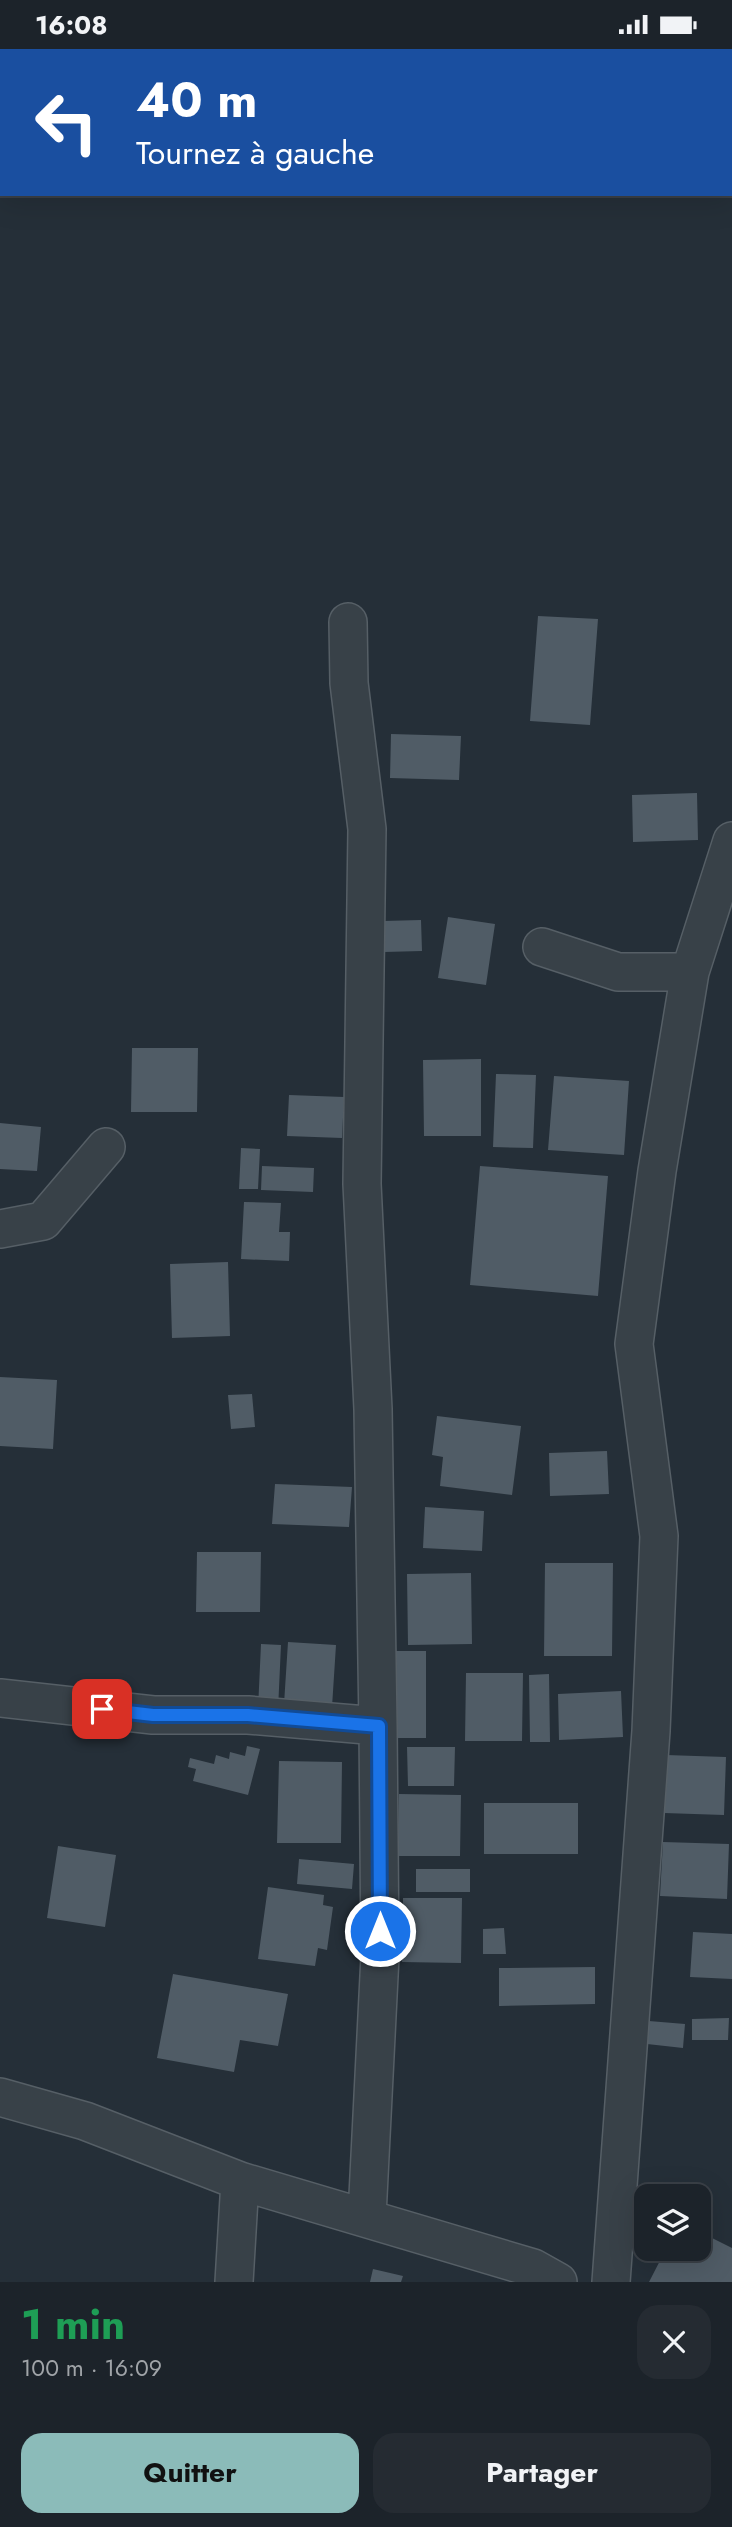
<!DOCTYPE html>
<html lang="fr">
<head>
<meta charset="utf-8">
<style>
  :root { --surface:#1c232a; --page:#252b32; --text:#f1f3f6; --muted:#a0a4a8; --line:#3a4047; --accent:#8bbbb9 }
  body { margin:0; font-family:Jost,sans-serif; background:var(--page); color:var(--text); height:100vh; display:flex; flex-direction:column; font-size:26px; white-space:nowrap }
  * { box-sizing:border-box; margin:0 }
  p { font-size:23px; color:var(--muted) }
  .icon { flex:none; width:38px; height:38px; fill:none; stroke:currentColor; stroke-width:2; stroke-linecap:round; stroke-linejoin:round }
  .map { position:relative; height:2233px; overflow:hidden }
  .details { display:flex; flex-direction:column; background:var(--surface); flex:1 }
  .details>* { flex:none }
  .hud { position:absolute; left:0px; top:0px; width:733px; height:147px; box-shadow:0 7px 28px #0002,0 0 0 2px var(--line); background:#1a4fa0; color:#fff; overflow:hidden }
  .buttons { position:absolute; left:634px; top:2135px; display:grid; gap:14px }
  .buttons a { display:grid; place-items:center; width:77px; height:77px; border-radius:14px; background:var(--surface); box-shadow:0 7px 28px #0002,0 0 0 2px var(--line); font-size:35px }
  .pin { position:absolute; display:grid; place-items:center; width:60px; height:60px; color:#fff; margin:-30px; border-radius:14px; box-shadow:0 4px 10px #0006 }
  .me { position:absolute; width:77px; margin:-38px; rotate:0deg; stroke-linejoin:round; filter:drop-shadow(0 0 5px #0008) }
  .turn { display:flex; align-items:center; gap:24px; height:147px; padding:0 21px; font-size:32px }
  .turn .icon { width:91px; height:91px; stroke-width:2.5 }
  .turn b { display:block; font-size:49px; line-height:60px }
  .round { display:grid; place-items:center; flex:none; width:74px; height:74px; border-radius:21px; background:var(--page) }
  .headline { display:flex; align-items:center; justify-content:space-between; height:119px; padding:0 21px }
  h1 { font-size:42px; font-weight:700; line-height:52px; color:#1e9e55 }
  .button { display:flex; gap:14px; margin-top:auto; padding:14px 21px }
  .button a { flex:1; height:80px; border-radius:21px; background:var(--accent); color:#111; font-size:28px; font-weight:700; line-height:80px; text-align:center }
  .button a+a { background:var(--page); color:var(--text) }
  .status { display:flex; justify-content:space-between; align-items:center; height:49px; padding:0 35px; background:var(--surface); direction:ltr }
  .status svg { height:19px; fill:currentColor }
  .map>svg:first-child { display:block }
</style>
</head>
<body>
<div class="status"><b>16:08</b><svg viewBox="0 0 49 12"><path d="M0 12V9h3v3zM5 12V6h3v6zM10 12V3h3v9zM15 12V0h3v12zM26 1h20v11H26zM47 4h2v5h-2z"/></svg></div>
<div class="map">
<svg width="732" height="2233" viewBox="0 0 732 2233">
  <rect width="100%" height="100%" fill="#252f38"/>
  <path fill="#505c66" d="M538,567L598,570L590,676L530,672Z
    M391,685L461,687L459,731L390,729Z
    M697,744L698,791L633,793L632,746Z
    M448,868L495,875L486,936L438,929Z
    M421,871L422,902L384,903L383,872Z
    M132,999H198L197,1063H131Z
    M481,1010V1087H424L423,1011Z
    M496,1025L536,1026L533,1099L493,1098Z
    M554,1027L629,1032L624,1106L548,1101Z
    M289,1046L344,1048L342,1089L287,1087Z
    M0,1074L41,1078L37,1122L0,1120Z
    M241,1099L260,1100L258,1140H239Z
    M262,1117L314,1119L313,1143L261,1141Z
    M480,1117L608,1127L598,1247L470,1236Z
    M244,1153L281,1154L279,1183H290L289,1212L241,1210Z
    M228,1213L230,1287L172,1289L170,1215Z
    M0,1328L57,1331L53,1400L0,1397Z
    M252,1345L255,1378L231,1380L228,1346Z
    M437,1367L521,1377L512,1446L440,1437L443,1408L432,1406Z
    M607,1402L609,1445L550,1447L549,1404Z
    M275,1435L352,1438L349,1478L272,1475Z
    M425,1458L484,1462L482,1502L423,1499Z
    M197,1503H261L260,1563H196Z
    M545,1514H613L612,1607H544Z
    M471,1524L472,1595L408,1596L407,1525Z
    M288,1593L336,1596L332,1658L284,1655Z
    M261,1595L281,1596L278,1661L258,1660Z
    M392,1602H426V1689H392Z
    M466,1624H523L522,1692H465Z
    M549,1625L550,1693H530L529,1626Z
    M621,1642L623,1688L559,1691L558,1645Z
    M247,1697L260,1700L248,1746L193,1732L196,1720L188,1718L190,1709L214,1715L216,1706L229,1710L230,1703L245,1707Z
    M407,1698H455L454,1737H408Z
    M666,1706L726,1708L724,1766L664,1764Z
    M279,1712L342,1713L341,1794H277Z
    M399,1745L461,1746L460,1807H398Z
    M484,1754H578V1805H484Z
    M663,1793L729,1795L727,1850L660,1847Z
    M58,1797L116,1806L105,1878L47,1869Z
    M299,1810L354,1815L352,1840L297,1835Z
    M416,1820H470V1843H416Z
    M268,1838L324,1846L323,1856L333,1858L327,1901L318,1899L315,1917L258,1910Z
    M403,1849H462L461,1914L402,1913Z
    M504,1879L506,1905H483V1880Z
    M693,1883L732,1885V1930L690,1928Z
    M595,1918V1955L499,1957V1919Z
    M173,1925L288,1945L278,1997L240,1991L234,2023L157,2009Z
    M729,1969L728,1991H692V1970Z
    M649,1972L685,1975L683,1999L647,1995Z
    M698,2182L732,2199V2233H649L666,2200H698Z
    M373,2220L403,2227L401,2233H370Z"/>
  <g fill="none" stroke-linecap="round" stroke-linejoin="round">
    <defs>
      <path id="minor" d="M348,573L349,634L367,780L362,1135L373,1360L378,1677L380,1907L367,2167
        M542,898L618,923H690
        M0,1180L43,1172L106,1098
        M0,1649L153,1666H248L378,1677
        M0,2048L85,2072L240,2132L533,2219L558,2233
        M234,2233L240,2132
        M611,2233L651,1682L659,1487L634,1295L657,1122L690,923L732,792"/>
    </defs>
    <use href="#minor" stroke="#565f66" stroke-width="40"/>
    <use href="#minor" stroke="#384148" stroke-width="37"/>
  </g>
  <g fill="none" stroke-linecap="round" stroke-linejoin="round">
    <defs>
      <path id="route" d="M102,1660L153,1666H248L379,1677L380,1882"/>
    </defs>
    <use href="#route" stroke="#114b97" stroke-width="18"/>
    <use href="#route" stroke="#1a73e8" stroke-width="12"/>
  </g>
</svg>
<div class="buttons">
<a><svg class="icon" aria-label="layers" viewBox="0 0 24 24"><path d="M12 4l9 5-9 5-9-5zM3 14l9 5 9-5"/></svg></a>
</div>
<div class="pin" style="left:102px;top:1660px;background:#d93025"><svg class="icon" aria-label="arrive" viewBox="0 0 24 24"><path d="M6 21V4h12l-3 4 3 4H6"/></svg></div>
<svg class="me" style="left:380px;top:1882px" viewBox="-20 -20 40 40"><circle r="17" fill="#1a73e8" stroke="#fff" stroke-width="3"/><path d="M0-11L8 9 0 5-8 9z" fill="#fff"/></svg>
<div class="hud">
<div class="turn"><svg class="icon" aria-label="left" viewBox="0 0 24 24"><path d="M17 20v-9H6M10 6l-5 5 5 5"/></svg><div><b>40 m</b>Tournez à gauche</div></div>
</div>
</div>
<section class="details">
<div class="headline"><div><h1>1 min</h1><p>100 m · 16:09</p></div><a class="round"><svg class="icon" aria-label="close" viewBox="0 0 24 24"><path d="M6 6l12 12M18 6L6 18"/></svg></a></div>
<div class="button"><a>Quitter</a><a>Partager</a></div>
</section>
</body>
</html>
